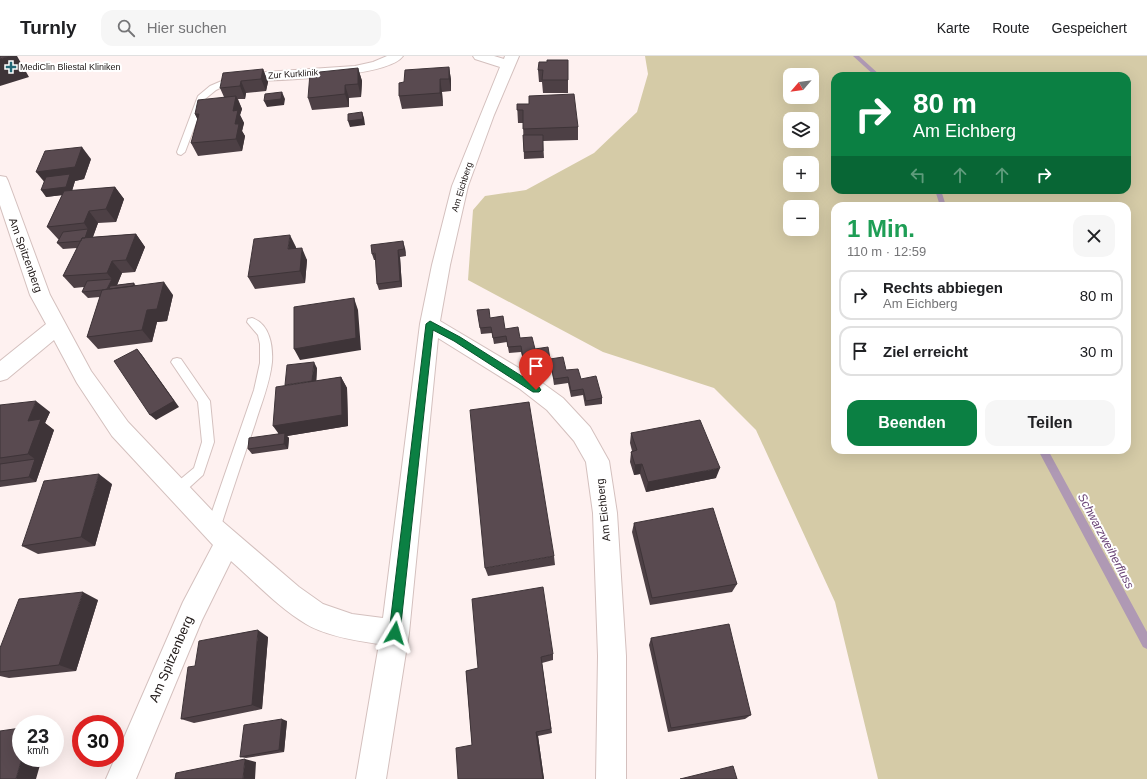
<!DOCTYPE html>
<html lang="de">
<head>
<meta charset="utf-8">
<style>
  :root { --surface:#fff; --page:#f6f6f6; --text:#202124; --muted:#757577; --line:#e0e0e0; --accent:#0b8043 }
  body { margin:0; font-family:Helvetica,sans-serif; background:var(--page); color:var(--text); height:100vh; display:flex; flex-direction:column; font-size:15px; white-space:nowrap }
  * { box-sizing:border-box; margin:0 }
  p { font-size:13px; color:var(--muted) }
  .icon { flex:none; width:22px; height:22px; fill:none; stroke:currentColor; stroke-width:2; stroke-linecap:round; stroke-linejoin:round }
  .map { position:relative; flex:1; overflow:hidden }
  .side { position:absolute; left:831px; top:146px; width:300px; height:252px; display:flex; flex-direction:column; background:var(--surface); border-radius:12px; box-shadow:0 4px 16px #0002 }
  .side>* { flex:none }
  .top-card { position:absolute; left:831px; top:16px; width:300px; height:122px; border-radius:12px; box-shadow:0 4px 16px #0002; background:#0b8043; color:#fff; overflow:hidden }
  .needle { width:26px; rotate:242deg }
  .buttons { position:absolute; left:783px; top:12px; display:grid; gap:8px }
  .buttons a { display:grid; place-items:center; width:36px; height:36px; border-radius:8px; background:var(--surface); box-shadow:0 4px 16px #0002; font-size:20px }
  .speed { position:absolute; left:12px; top:659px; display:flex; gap:8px; font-size:20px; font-weight:700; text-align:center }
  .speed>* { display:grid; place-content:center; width:52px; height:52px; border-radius:50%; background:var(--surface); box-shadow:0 4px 16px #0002; line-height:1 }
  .speed small { font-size:10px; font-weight:400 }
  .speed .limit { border:6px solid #d22; background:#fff; color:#111 }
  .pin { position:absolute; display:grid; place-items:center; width:34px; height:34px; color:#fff; margin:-41px -17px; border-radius:50% 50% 50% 0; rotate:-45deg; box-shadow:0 0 4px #0007 }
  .pin .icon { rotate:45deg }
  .me { position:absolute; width:44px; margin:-22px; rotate:7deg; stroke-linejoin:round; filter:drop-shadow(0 0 3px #0008) }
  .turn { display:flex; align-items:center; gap:14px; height:84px; padding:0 16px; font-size:18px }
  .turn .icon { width:52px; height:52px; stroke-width:2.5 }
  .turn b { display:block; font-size:28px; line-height:34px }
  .lanes { display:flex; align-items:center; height:38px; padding:0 16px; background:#0003; justify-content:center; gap:20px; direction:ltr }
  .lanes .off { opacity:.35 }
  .round { display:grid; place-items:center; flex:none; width:42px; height:42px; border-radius:12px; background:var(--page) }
  .head { display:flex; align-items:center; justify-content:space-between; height:68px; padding:0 16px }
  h1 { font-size:24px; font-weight:700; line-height:30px; color:#1e9e55 }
  .action { display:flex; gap:8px; margin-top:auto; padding:8px 16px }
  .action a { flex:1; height:46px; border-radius:12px; background:var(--accent); color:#fff; font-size:16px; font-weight:700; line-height:46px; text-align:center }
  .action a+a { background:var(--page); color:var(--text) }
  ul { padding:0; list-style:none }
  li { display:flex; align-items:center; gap:12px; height:50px; margin:0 8px 6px; padding:0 8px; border:2px solid var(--line); border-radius:12px }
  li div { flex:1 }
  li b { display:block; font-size:15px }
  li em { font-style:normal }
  header { display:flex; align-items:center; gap:24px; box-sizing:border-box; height:56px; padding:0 20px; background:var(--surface); border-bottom:1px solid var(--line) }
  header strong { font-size:19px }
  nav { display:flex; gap:22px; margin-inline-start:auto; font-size:14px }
  .search { width:280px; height:36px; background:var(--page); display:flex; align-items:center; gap:10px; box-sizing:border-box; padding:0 14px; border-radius:12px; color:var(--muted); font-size:15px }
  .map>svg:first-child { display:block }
</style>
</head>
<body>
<header>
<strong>Turnly</strong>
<div class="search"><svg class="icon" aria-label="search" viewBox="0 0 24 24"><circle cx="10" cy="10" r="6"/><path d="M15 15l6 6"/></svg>Hier suchen</div>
<nav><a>Karte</a><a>Route</a><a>Gespeichert</a></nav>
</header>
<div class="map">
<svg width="1147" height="723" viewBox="0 0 1147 723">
  <rect width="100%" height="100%" fill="#fef1f0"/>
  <path fill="#d5cba7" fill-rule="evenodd" d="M645,0H1147V723H878L835,546L756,374L714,332L603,296L468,224L473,154L485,140L526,134L594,97L637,56L648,18ZM790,19H812V41H790ZM835,20H1127V134H835ZM790,63H812V85H790ZM790,107H812V129H790ZM835,150H1127V394H835ZM790,151H812V173H790Z"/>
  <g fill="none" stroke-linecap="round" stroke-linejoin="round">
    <path fill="#af99b4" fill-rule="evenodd" d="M853,0H859L881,20H875Z
      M935,134H941L946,150H940Z
      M1038,394H1048L1147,576V593L1143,591Z"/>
    <defs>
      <path id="service" d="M231,21H237L238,23L216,34L205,43L185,96L181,99L178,98L177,96L198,40L210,30Z
        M252,262C270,268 273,290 272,306C270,327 261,348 255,368C243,403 231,438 220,473L218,477L213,479L208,477L206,473L254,334L260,307V288L258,279L247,266L248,263Z
        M177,302L181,303L210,345L214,386L203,419L181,439L176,441L171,439L170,435L171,431L194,412L202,386L198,346L171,306L173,303Z"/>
      <path id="minor" d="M387,0H403C387,23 267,24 236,26L231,25L229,22L231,19L236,18L355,10L373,6Z
        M473,0H494L504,3L505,0H519L494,59L468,130L450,209L440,265L534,321L563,342L590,371L609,405L617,457L626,600V723H596L598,600L593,457L586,406L574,385L547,354L520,333L438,282L409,577L386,723H356L379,588C357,585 326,580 306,568C279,552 255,526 231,505L202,564L136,723H106L183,546L213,489L112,380L77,327L54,284L7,323L0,325V305L46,268L30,239L0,149V120L6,121L8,125L50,239L91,315L128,366L222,465L299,531L323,548L352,558L383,562L420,268L432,209L452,130L500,11L475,3Z"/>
    </defs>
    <use href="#service" stroke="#d4c0be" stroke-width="2"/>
    <use href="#minor" stroke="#d4c0be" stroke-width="2"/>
    <use href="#service" fill="#fff" fill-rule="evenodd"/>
    <use href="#minor" fill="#fff" fill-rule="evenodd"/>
  </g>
  <path fill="#4d4045" d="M568,4V37H543L542,26H539L538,14L547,6Z
    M449,11L451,24V35L442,36L443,50L402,53L399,40L404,26Z
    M358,12L362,25L361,41L349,42V51L312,54L308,42Z
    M263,13L268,26L266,35L246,37L245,43H238L242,53L240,59L244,67L242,75L245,80L242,95L198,100L191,87L198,64L195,58L224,41L220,32Z
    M517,48L578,71V84L543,85L544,102L524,103L523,67H518Z
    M91,103L84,123L75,125L72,135L115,131L124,143L116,166L98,167L93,181L136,178L145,191L135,216L122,217L117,229L134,227L136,230L173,239L167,265L157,266L152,286L98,293L87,281L100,241L88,242L82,236L84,231L74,232L63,220L77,192L63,193L57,187L59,183H58L47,171L62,139L46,141Z
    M296,191V192L307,204L305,227L255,233L248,221Z
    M405,192L406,200L400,201L402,231L379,234L377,228L376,204H374L372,198Z
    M490,262L505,273L520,282L535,293L550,303L566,314L581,323L602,342V348L585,350L583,339L571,341L568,327L554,329L552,316L539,318L536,306L524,308L521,296L509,297L507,286L494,288L492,277L481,278L480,272Z
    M317,312L316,325L341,321L347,332L348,370L287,380L289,382L288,393L252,398L248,393L278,378Z
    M0,349L50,356L45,367L54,374L36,426L0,431Z
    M631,377L716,422L646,436L640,418L634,419L630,406L631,396L632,395L630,387Z
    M112,428L95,490L38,498L22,490Z
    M634,467L737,528L732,536L650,549L632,476Z
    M554,500L555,509L488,520L485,512Z
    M98,544L76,615L9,622L0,620V592Z
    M268,581L262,653L194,667L181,663L195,610Z
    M651,582L751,659L745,663L668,676L649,589Z
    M553,598V604L542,607L552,677L538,680L544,723H458L472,689L466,615Z
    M287,665L284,696L246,702L240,701Z"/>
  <path fill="#3e3438" d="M10,0H17L29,21L0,30V3Z
    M449,11L451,24V35L449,23Z
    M358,12L362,25L361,41L358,28Z
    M263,13L268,26L266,35L261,23Z
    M440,23L442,36L443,50L440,37Z
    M241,25L246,37L245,43L240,30Z
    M345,29L349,42V51L345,38Z
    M282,36L285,43L284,49L267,51L264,45Z
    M236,40L242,53L240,59L244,67L242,75L245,80L242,95L236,83L233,55Z
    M362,56L364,62L365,69L350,71L348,65Z
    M195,58H199L201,71Z
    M82,91L91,103L84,123L75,125L71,138L46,141L41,134L46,128L36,116Z
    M115,131L124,143L116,166L106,153Z
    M89,155L98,167L89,191L84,184L88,173L84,167Z
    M136,178L145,191L135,216L126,204Z
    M290,179L296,191L294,206L288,193Z
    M403,185L405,192L406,200L404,193Z
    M302,192L307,204L305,227L300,215Z
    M398,194L400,201L402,231L400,225Z
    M112,205L122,217L113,239L107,234L112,223L107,217Z
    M164,226L173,239L167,265L157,266L152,286L142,274L147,254Z
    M354,242L358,254L361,294L300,304L294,293Z
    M137,293L142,299L179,351L156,364L150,359Z
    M314,306L317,312L316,332L312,327Z
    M341,321L347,332L348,370L287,380L289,382L288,393L284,388L281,381L273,370Z
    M36,345L50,356L45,367L54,374L36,426L29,421L35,403L28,398V365Z
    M642,408L640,418L634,419L635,409Z
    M720,412L716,422L646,436L648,426Z
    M99,418L112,428L95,490L81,481Z
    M83,536L98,544L76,615L59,609Z
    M258,574L268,581L262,653L252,649Z
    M282,663L287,665L284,696L279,694Z
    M536,676L538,680L544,723H543Z
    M22,702H42L36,723H16Z
    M245,703L256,706L255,723H243Z"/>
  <path fill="#594a50" stroke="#3e3438" d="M0,0H10L0,3Z
    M547,4H568V24H542L543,14H538L539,6H547Z
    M449,11V23H440V37L399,40V27L404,26L405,14Z
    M358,12V28L345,29V38L308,42L310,17Z
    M263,13L261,23L241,25L240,30L220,32L223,17Z
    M282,36L281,43L264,45L265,38Z
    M574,38L578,71L523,73V54H517V48H529V40Z
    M236,40L233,55L238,54L235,68H239L236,83L191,87L199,58H195L198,44Z
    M362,56L363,63L348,65V58Z
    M523,79H543V95L524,96Z
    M82,91L75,111L36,116L45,95Z
    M70,118L66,131L41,134L46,121Z
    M115,131L106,153L89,155L84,167L47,171L64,135Z
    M88,173L85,182H82L81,185L57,187L63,176Z
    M136,178L126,204L112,205L107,217L63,220L82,182Z
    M290,179L288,193L302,192L300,215L248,221L254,183Z
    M403,185L404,193L398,194L400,225L377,228L375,197L372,198L371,189Z
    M112,223L107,233L102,234L82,236L87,225Z
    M164,226L157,253L147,254L142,274L87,281L102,234Z
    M134,227L133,230L109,233L110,230Z
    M354,242L356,282L294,293V251Z
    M489,253L490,262L503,260L505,273L518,271L520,282L532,281L535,293L548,291L550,303L563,301L566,314L578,313L581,323L596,320L602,342L586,345L583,333L571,335L568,321L554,323L551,311L538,312L536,300L523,302L521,290L508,291L506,280L493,282L491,271L480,272L477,254Z
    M137,293L174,345L150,359L114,305Z
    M314,306L312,325L285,329L287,309Z
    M341,321L342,359L273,370L276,331Z
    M36,345L28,365L41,363L28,398L0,402V349Z
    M529,346L554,500L485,512L470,354Z
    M700,364L720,412L648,426L642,408L635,409L631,396L637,394L631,377Z
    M285,377L284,388L248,393L249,382Z
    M35,403L29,421L0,425V408Z
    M99,418L81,481L22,490L44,425Z
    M713,452L737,528L652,542L634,467Z
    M543,531L553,598L541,601L551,673L536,676L543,723H458L456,692L472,689L466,615L478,612L472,543Z
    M83,536L59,609L0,616V592L19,543Z
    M729,568L751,659L671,672L651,582Z
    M258,574L252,649L181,663L188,611L195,610L199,585Z
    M282,663L279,694L240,701L244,669Z
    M21,672V702H22L16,723H0V675Z
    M245,703L243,723H175L176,717Z
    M733,710L737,723H680Z"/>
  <path fill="#0b8043" stroke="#07532c" d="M430,265L460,281L539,331L541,334L539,336H533L454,285L433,274L400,577L399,581L395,583L391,581L389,577L426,268Z"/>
  <path fill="#226877" stroke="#fff" stroke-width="1.5" d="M9 5h4v4h4v4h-4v4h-4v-4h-4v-4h4z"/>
  <g text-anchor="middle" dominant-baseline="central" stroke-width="4" stroke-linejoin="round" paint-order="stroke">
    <g font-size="9" fill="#1f1817" stroke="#fff" text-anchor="start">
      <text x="20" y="11">MediClin Bliestal Kliniken</text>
    </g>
    <g font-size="9" fill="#1f1817" stroke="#fff">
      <text transform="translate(293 18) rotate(-4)">Zur Kurklinik</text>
      <text transform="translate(462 131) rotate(-73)">Am Eichberg</text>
    </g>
    <g font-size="11" fill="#1f1817" stroke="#fff">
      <text transform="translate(26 199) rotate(70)">Am Spitzenberg</text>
      <text transform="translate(603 454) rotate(-96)">Am Eichberg</text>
    </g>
    <g font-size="12" font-style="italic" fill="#6c4678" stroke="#fff">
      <text transform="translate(1106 485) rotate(62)">Schwarzweiherfluss</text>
    </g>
    <g font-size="13" fill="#1f1817" stroke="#fff">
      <text transform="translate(171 603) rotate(-67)">Am Spitzenberg</text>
    </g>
  </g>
</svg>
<div class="buttons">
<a><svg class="needle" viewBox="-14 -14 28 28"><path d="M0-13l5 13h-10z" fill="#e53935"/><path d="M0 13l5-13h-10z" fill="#757577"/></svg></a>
<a><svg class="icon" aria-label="layers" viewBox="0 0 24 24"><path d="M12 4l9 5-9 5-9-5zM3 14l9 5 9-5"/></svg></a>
<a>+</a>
<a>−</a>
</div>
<div class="speed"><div>23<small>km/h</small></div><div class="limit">30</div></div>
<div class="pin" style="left:536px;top:334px;background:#d93025"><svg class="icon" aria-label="arrive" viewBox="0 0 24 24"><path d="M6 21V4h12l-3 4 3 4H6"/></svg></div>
<svg class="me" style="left:395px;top:577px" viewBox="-20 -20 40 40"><path d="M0-17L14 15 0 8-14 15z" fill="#0b8043" stroke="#fff" stroke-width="4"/></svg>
<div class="top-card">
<div class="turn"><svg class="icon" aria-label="right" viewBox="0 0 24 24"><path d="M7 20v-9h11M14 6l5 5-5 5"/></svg><div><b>80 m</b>Am Eichberg</div></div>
<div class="lanes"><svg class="icon off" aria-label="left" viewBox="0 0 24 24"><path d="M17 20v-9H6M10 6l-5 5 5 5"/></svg><svg class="icon off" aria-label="ahead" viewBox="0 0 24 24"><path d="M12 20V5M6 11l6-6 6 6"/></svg><svg class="icon off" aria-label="ahead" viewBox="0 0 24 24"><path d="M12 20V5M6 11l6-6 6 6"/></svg><svg class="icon" aria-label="right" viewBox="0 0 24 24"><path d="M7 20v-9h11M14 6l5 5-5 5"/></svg></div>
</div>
<section class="side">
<div class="head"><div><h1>1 Min.</h1><p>110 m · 12:59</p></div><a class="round"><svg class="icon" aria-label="close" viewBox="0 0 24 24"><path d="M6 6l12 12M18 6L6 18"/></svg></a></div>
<ul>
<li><svg class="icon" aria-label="right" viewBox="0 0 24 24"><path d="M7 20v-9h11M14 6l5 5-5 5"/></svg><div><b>Rechts abbiegen</b><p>Am Eichberg</p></div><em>80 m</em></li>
<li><svg class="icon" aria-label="arrive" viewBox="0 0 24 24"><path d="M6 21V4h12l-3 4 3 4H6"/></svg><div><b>Ziel erreicht</b></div><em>30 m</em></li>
</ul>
<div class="action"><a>Beenden</a><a>Teilen</a></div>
</section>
</div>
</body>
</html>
